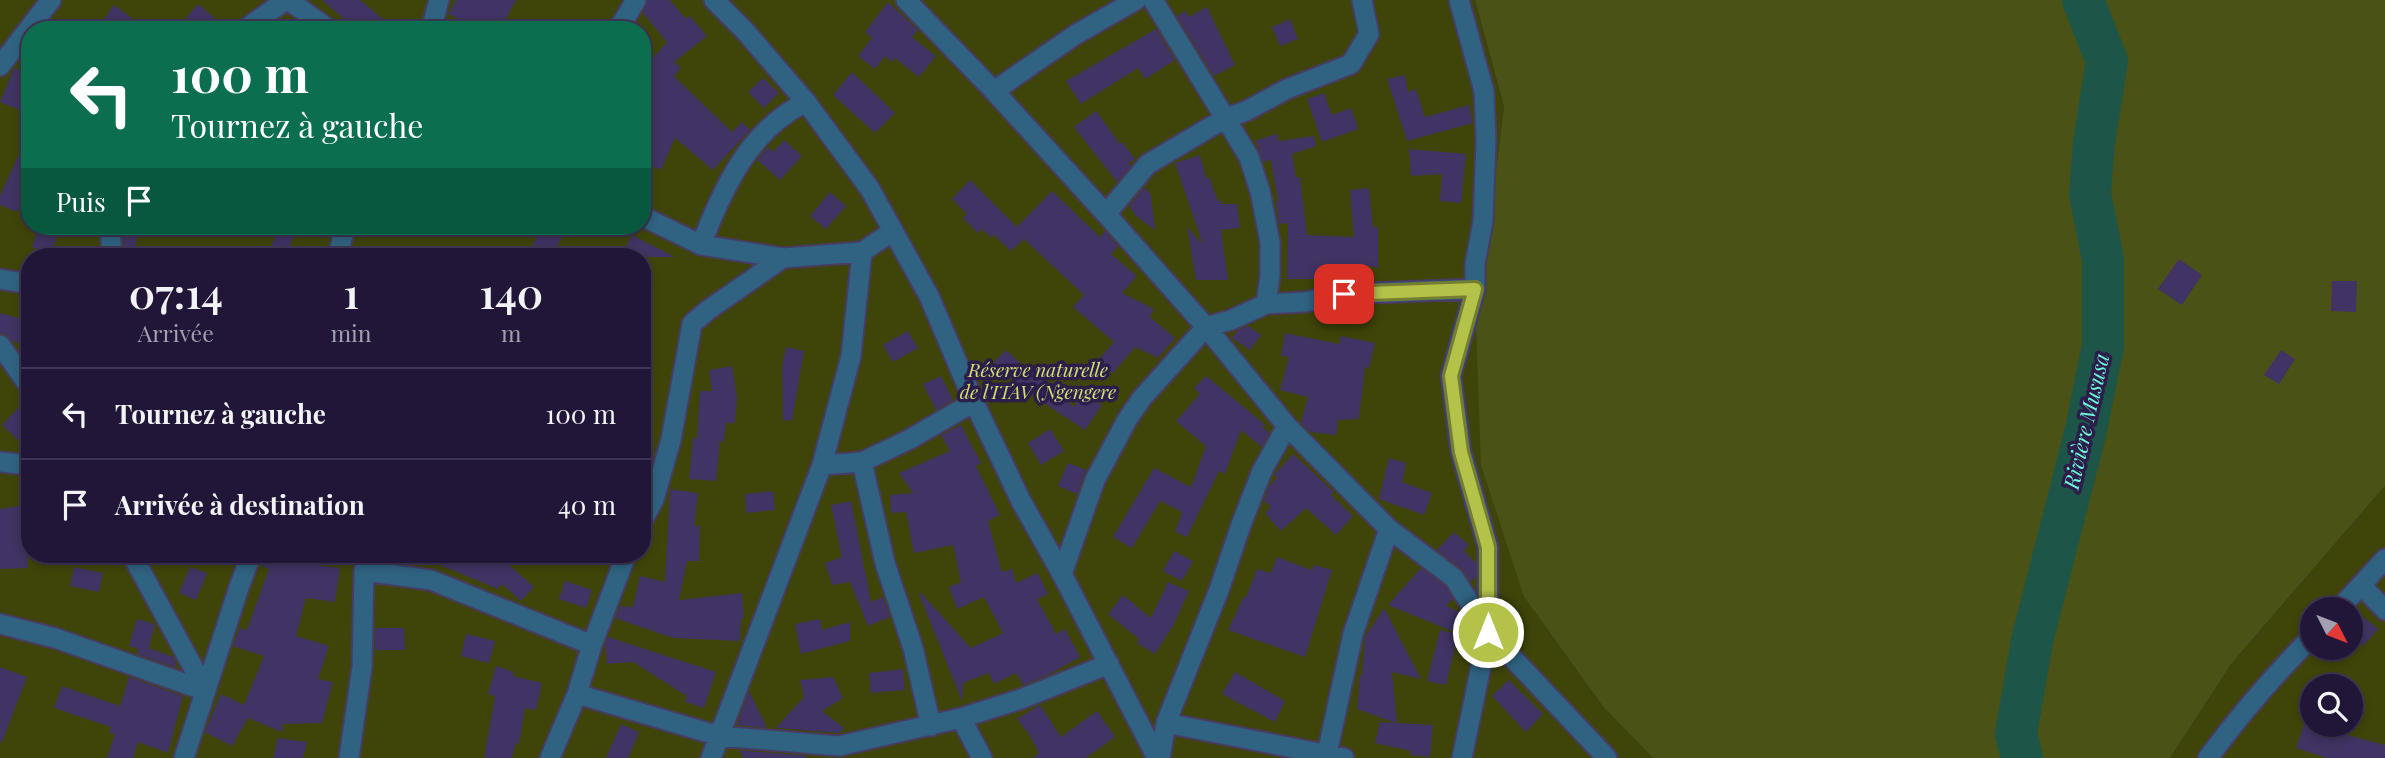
<!DOCTYPE html>
<html lang="fr">
<head>
<meta charset="utf-8">
<style>
  :root { --surface:#211638; --page:#2d2343; --text:#f1f3f6; --muted:#a29fae; --line:#3e3553 }
  body { margin:0; font-family:"Playfair Display",serif; background:var(--page); color:var(--text); height:100vh; display:flex; flex-direction:column; font-size:26px; white-space:nowrap }
  * { box-sizing:border-box; margin:0 }
  p { font-size:23px; color:var(--muted) }
  .icon { flex:none; width:38px; height:38px; fill:none; stroke:currentColor; stroke-width:2; stroke-linecap:round; stroke-linejoin:round }
  .map { position:relative; flex:1; overflow:hidden }
  .panel { position:absolute; left:21px; top:248px; width:630px; height:315px; display:flex; flex-direction:column; background:var(--surface); border-radius:28px; box-shadow:0 4px 10px #0003,0 0 0 2px var(--line) }
  .panel>* { flex:none }
  .hud { position:absolute; left:21px; top:21px; width:630px; height:214px; border-radius:28px; box-shadow:0 4px 10px #0003,0 0 0 2px var(--line); background:#0b6e4f; color:#fff; overflow:hidden }
  .needle { width:46px; rotate:132deg }
  .controls { position:absolute; left:2300px; top:597px; display:grid; gap:14px }
  .controls a { display:grid; place-items:center; width:63px; height:63px; border-radius:50%; background:var(--surface); box-shadow:0 4px 10px #0003,0 0 0 2px var(--line); font-size:35px }
  .pin { position:absolute; display:grid; place-items:center; width:60px; height:60px; color:#fff; margin:-30px; border-radius:14px; box-shadow:0 4px 10px #0006 }
  .me { position:absolute; width:77px; margin:-38px; rotate:0deg; stroke-linejoin:round; filter:drop-shadow(0 0 5px #0008) }
  .turn { display:flex; align-items:center; gap:24px; height:147px; padding:0 35px; font-size:32px }
  .turn .icon { width:91px; height:91px; stroke-width:2.5 }
  .turn b { display:block; font-size:49px; line-height:60px }
  .then { display:flex; align-items:center; height:66px; padding:0 35px; background:#0003; gap:14px; font-size:26px }
  .eta { display:flex; justify-content:space-evenly; align-items:center; height:119px; text-align:center }
  .eta b { font-size:42px; font-weight:600; line-height:49px }
  ul { padding:0; list-style:none }
  li { display:flex; align-items:center; gap:21px; height:91px; padding:0 35px; border-top:2px solid var(--line) }
  li div { flex:1 }
  li b { display:block; font-size:26px }
  li em { font-style:normal }
  .map>svg:first-child { display:block }
</style>
</head>
<body>
<div class="map">
<svg width="2385" height="758" viewBox="0 0 2385 758">
  <rect width="100%" height="100%" fill="#2c1d4b"/>
  <path fill="#3f4508" fill-rule="evenodd" d="M0,0H1475L1504,107L1476,323L1524,597L1604,708L1653,758H0ZM30,30H642V226H30ZM30,257H642V555H30Z
    M2385,486V758H2170L2232,663ZM2312,609H2350V648H2312ZM2312,686H2350V724H2312Z"/>
  <path fill="#4b5215" d="M1475,0H2385V486L2232,663L2170,758H1653L1604,708L1524,597L1481,465L1476,323L1504,107Z"/>
  <g fill="none" stroke-linecap="round" stroke-linejoin="round">
    <path stroke="#1d5548" stroke-width="42" d="M2022,758L2016,734L2032,641L2085,434L2103,346V259L2090,194L2094,142L2107,61L2083,0"/>
  </g>
  <path fill="#413363" d="M322,0H360L383,19L374,30H357Z
    M456,0H516L500,30H480L448,14Z
    M648,0H670L686,19L690,16L707,36L674,62L681,68L674,76L732,132L742,122L750,130L713,170L675,138L661,170L642,162V71L667,42L643,13Z
    M888,2L918,30L912,37L936,56L919,77L895,58L892,62L885,56L875,69L858,56L872,38L865,32Z
    M198,4L229,30H176Z
    M114,5L133,19L125,30H96Z
    M1207,7L1235,65L1214,76L1177,16L1185,11L1189,17Z
    M1290,19L1298,39L1280,46L1272,27Z
    M1156,29L1175,60L1145,79L1138,68L1081,104L1066,81Z
    M14,68L30,74V85L20,110L0,102Z
    M852,72L895,113L875,133L833,95Z
    M1405,75L1408,92L1416,89L1425,117L1469,105L1473,123L1407,141L1387,79Z
    M763,78L779,93L764,108L748,92Z
    M1324,93L1332,115L1351,108L1358,129L1322,142L1307,99Z
    M1096,111L1120,144L1122,142L1135,159L1129,163L1131,166L1117,182L1074,127Z
    M30,130V184L17,212L0,205V196Z
    M1277,134L1279,141L1314,136L1316,146L1292,154L1296,177H1300L1307,235L1354,237L1350,190L1369,188L1373,227H1378V268L1358,264H1331L1330,279H1287L1288,223L1279,224L1276,201H1278L1271,160L1263,162L1256,140Z
    M784,140L802,156L780,180L757,160L768,147L773,152Z
    M1409,149L1466,154L1461,203L1440,201L1442,174L1411,176Z
    M1200,155L1206,178L1209,177L1218,201L1220,200L1222,204H1237L1240,228L1221,230L1228,280H1196L1187,226L1200,242H1202L1175,163Z
    M970,180L1017,227L1052,191L1100,237L1105,231L1118,246L1111,254L1137,276L1122,293L1154,309L1150,317L1175,338L1158,358L1135,347L1113,373L1098,360L1114,342L1073,307L1084,295L1024,239L1011,251L994,235L991,238L982,229L978,233L963,218L967,214L952,199Z
    M1145,187L1151,195L1155,230L1135,215L1129,206Z
    M830,192L846,206L826,229L810,216Z
    M39,226H60L52,253L32,247Z
    M279,226H297L286,257L269,253Z
    M543,226H568L552,257H526Z
    M123,235L137,236L135,255L124,253Z
    M632,235L675,257H620Z
    M2179,259L2202,275L2182,305L2158,289Z
    M2332,281H2357L2356,312L2331,311Z
    M0,313L29,321L22,344L12,341L6,334L0,333Z
    M1248,326L1261,335L1250,350L1232,338L1238,330Z
    M908,331L918,348L893,362L883,345Z
    M1285,333L1339,344L1341,336L1375,343L1369,368L1365,367L1359,419L1338,420L1336,435L1310,432L1301,423L1308,397L1280,390L1289,357L1281,356Z
    M786,347L804,351L792,421L783,420L782,367Z
    M1006,350L1036,378L1039,374L1074,407L1082,394L1102,405L1085,430L1021,388L994,362Z
    M2281,350L2295,359L2279,384L2264,375Z
    M732,366L737,398L735,423H726L724,442L720,441L716,481L689,479L693,437L697,439L700,391H712L709,370Z
    M941,376L953,400L936,410L923,384Z
    M1206,376L1267,426L1261,425L1269,433L1262,447L1241,430L1225,474L1219,471L1187,537L1175,532L1182,512L1160,501L1132,548L1113,537L1154,468L1191,487L1206,446L1176,421L1200,394L1194,388Z
    M27,399H30V428L18,440L2,425Z
    M961,425L981,463L976,466L1000,515L988,521L1002,572L1012,569L1016,583L1038,573L1048,594L1037,599L1056,634L1065,629L1080,657L1046,676L1023,685L1016,673L994,684L989,673L963,683L962,701L919,594L921,593L971,648L1003,633L984,597L957,609L949,587L961,582L953,545L914,553L906,512L891,513L890,495L913,493L899,473L950,451L941,435Z
    M1050,429L1064,451L1041,465L1028,443Z
    M1293,454L1334,492L1331,495L1353,516L1336,535L1306,508L1281,531L1265,513L1271,507L1264,501L1269,486L1277,478L1274,475Z
    M1389,458L1406,463L1402,482L1432,493L1424,515L1379,499Z
    M1068,463L1086,470L1077,494L1058,486Z
    M670,489L698,493L694,526H700L699,561H687L679,600L742,593L744,618L741,619L740,641L673,638L615,618L620,606L633,607L640,576L665,582Z
    M773,491L775,510L746,513L745,494Z
    M851,501L871,602L883,597L890,617L868,626L850,582L832,585L825,563L842,557L831,505Z
    M25,505L29,526L26,527L28,568L0,569V509Z
    M1454,532L1469,545L1464,551L1476,563V577L1471,582L1462,569L1437,550Z
    M1174,551L1193,561L1182,581L1163,571Z
    M263,555H286L309,564L340,568L335,602L306,598L296,636L329,646L318,679L333,682L322,723L283,724L282,732L248,718L232,746L205,732L221,694L244,705L264,656L233,646L240,628L247,630L269,569L260,565Z
    M416,555H515L509,565L534,587L521,601L502,584L498,589Z
    M1277,557L1312,570L1314,565L1332,570L1305,657L1228,630L1244,596L1246,598L1257,569L1271,573Z
    M74,567L103,573L99,592L70,586Z
    M190,567L207,573L196,600L179,593Z
    M1421,568L1445,586L1453,599L1446,606L1460,612L1452,631L1388,605Z
    M565,581L592,590L586,608L559,599Z
    M1168,582L1189,591L1174,624L1155,654L1137,643L1139,639L1108,614L1123,595L1151,618Z
    M1384,608L1421,679L1392,672L1397,723L1433,725L1430,757L1410,755L1411,751L1375,743L1380,722L1396,723L1357,709L1360,675H1362L1365,637Z
    M2364,617L2378,629L2363,646L2350,633Z
    M137,619L155,624L149,648L174,657L177,668L137,654L138,648L129,646Z
    M820,619L822,630L850,622V641L801,654L795,624Z
    M375,628H404L405,650H375Z
    M1440,630L1458,634L1446,685L1427,681Z
    M466,634L495,641L489,663L461,656Z
    M608,637L716,672L704,708L685,702L687,696L633,662L607,664L605,645Z
    M496,666L514,672L513,676L542,683L536,710L525,708L519,744L516,743L512,758H484L495,696L488,694Z
    M0,667L27,677L2,742H0Z
    M903,669L905,690L871,693L869,673Z
    M1235,672L1285,701L1275,722L1222,694Z
    M129,677L183,696L168,753L138,742L133,758H107L115,734L109,733L111,727L54,708L62,686L120,706Z
    M833,677L843,698L822,711L844,728L840,733L776,728L804,697L800,680Z
    M1509,680L1543,714L1526,732L1492,696Z
    M749,691L767,728L737,725Z
    M1040,705L1061,737L1097,711L1115,737L1086,758H1033L1039,753L1031,737L1017,719Z
    M621,724L639,732L628,758H606Z
    M2304,724H2332L2329,730L2385,745V758H2327L2296,748Z
    M278,738L307,742L303,758H273Z
    M739,750L809,756L804,758H744Z"/>
  <g fill="none" stroke-linecap="round" stroke-linejoin="round">
    <defs>
      <path id="minor" d="M288,0L330,30
        M906,0L994,91L1106,214L1206,327L1287,426L1389,529L1454,578L1488,632L1607,758
        M1153,0L1249,157L1260,191L1270,242V276L1266,304
        M1459,0L1484,91L1486,141L1483,221L1475,264V289L1451,376L1461,452L1488,547V632L1462,758
        M244,30L286,0
        M431,30L439,0
        M618,30L636,0
        M0,66L51,0
        M994,91L1075,35L1136,0
        M1106,214L1148,164L1224,119L1246,111L1287,89L1351,64L1369,34L1362,0
        M642,216L701,245L783,258L862,252L893,231
        M110,226L112,257
        M701,245C723,188 749,130 806,102
        M338,257L345,226
        M0,279L30,284
        M0,345L30,387
        M0,462L30,465
        M862,462L885,563L913,648L931,726
        M822,465L862,462L910,439L974,402
        M642,522L654,499L671,440L692,324L708,310L783,258
        M132,555L206,691
        M364,571L431,580L592,645
        M1062,574L1095,480L1127,420L1142,398L1206,327L1231,320L1266,304L1305,302L1344,294L1475,289
        M2362,586L2385,610
        M2339,609L2385,559
        M0,624L55,638L206,691
        M577,694L719,736L839,746L961,718L1021,699L1109,664
        M961,718L982,758
        M1166,723L1344,758
        M184,758L239,587L251,555
        M349,758L362,667L364,571L370,555
        M550,758L577,694L592,645L626,555
        M711,758L822,465L851,356L862,252
        M1160,758L1166,723L1219,590L1241,525L1262,471L1287,426
        M1326,758L1353,634L1389,529
        M2208,758C2240,715 2274,675 2312,637"/>
      <path id="tertiary" d="M714,0L745,31L806,102L870,189L929,296L974,402L1021,501L1062,574L1157,758"/>
    </defs>
    <use href="#minor" stroke="#483b64" stroke-width="23"/>
    <use href="#tertiary" stroke="#483b64" stroke-width="23"/>
    <use href="#minor" stroke="#2f6381" stroke-width="19"/>
    <use href="#tertiary" stroke="#2f6381" stroke-width="19"/>
  </g>
  <g fill="none" stroke-linecap="round" stroke-linejoin="round">
    <defs>
      <path id="route" d="M1344,294L1475,289L1451,376L1461,452L1488,547V632"/>
    </defs>
    <use href="#route" stroke="#757e30" stroke-width="18"/>
    <use href="#route" stroke="#b4c24a" stroke-width="12"/>
  </g>
  <g text-anchor="middle" dominant-baseline="central" stroke-width="7" stroke-linejoin="round" paint-order="stroke">
    <g font-size="19" font-style="italic" fill="#d1df74" stroke="#2c1d4b">
      <text x="1038" y="369">Réserve naturelle<tspan x="1038" dy="22">de l'ITAV (Ngengere</tspan></text>
    </g>
    <g font-size="21" font-style="italic" fill="#6cfbd9" stroke="#2c1d4b">
      <text transform="translate(2085 421) rotate(-77)">Rivière Mususa</text>
    </g>
  </g>
</svg>
<div class="controls">
<a><svg class="needle" viewBox="-14 -14 28 28"><path d="M0-13l5 13h-10z" fill="#e53935"/><path d="M0 13l5-13h-10z" fill="#a29fae"/></svg></a>
<a><svg class="icon" aria-label="search" viewBox="0 0 24 24"><circle cx="10" cy="10" r="6"/><path d="M15 15l6 6"/></svg></a>
</div>
<div class="pin" style="left:1344px;top:294px;background:#d93025"><svg class="icon" aria-label="arrive" viewBox="0 0 24 24"><path d="M6 21V4h12l-3 4 3 4H6"/></svg></div>
<svg class="me" style="left:1488px;top:632px" viewBox="-20 -20 40 40"><circle r="17" fill="#b4c24a" stroke="#fff" stroke-width="3"/><path d="M0-11L8 9 0 5-8 9z" fill="#fff"/></svg>
<div class="hud">
<div class="turn"><svg class="icon" aria-label="left" viewBox="0 0 24 24"><path d="M17 20v-9H6M10 6l-5 5 5 5"/></svg><div><b>100 m</b>Tournez à gauche</div></div>
<div class="then">Puis<svg class="icon" aria-label="arrive" viewBox="0 0 24 24"><path d="M6 21V4h12l-3 4 3 4H6"/></svg></div>
</div>
<section class="panel">
<div class="eta">
<div><b>07:14</b><p>Arrivée</p></div>
<div><b>1</b><p>min</p></div>
<div><b>140</b><p>m</p></div>
</div>
<ul>
<li><svg class="icon" aria-label="left" viewBox="0 0 24 24"><path d="M17 20v-9H6M10 6l-5 5 5 5"/></svg><div><b>Tournez à gauche</b></div><em>100 m</em></li>
<li><svg class="icon" aria-label="arrive" viewBox="0 0 24 24"><path d="M6 21V4h12l-3 4 3 4H6"/></svg><div><b>Arrivée à destination</b></div><em>40 m</em></li>
</ul>
</section>
</div>
</body>
</html>
